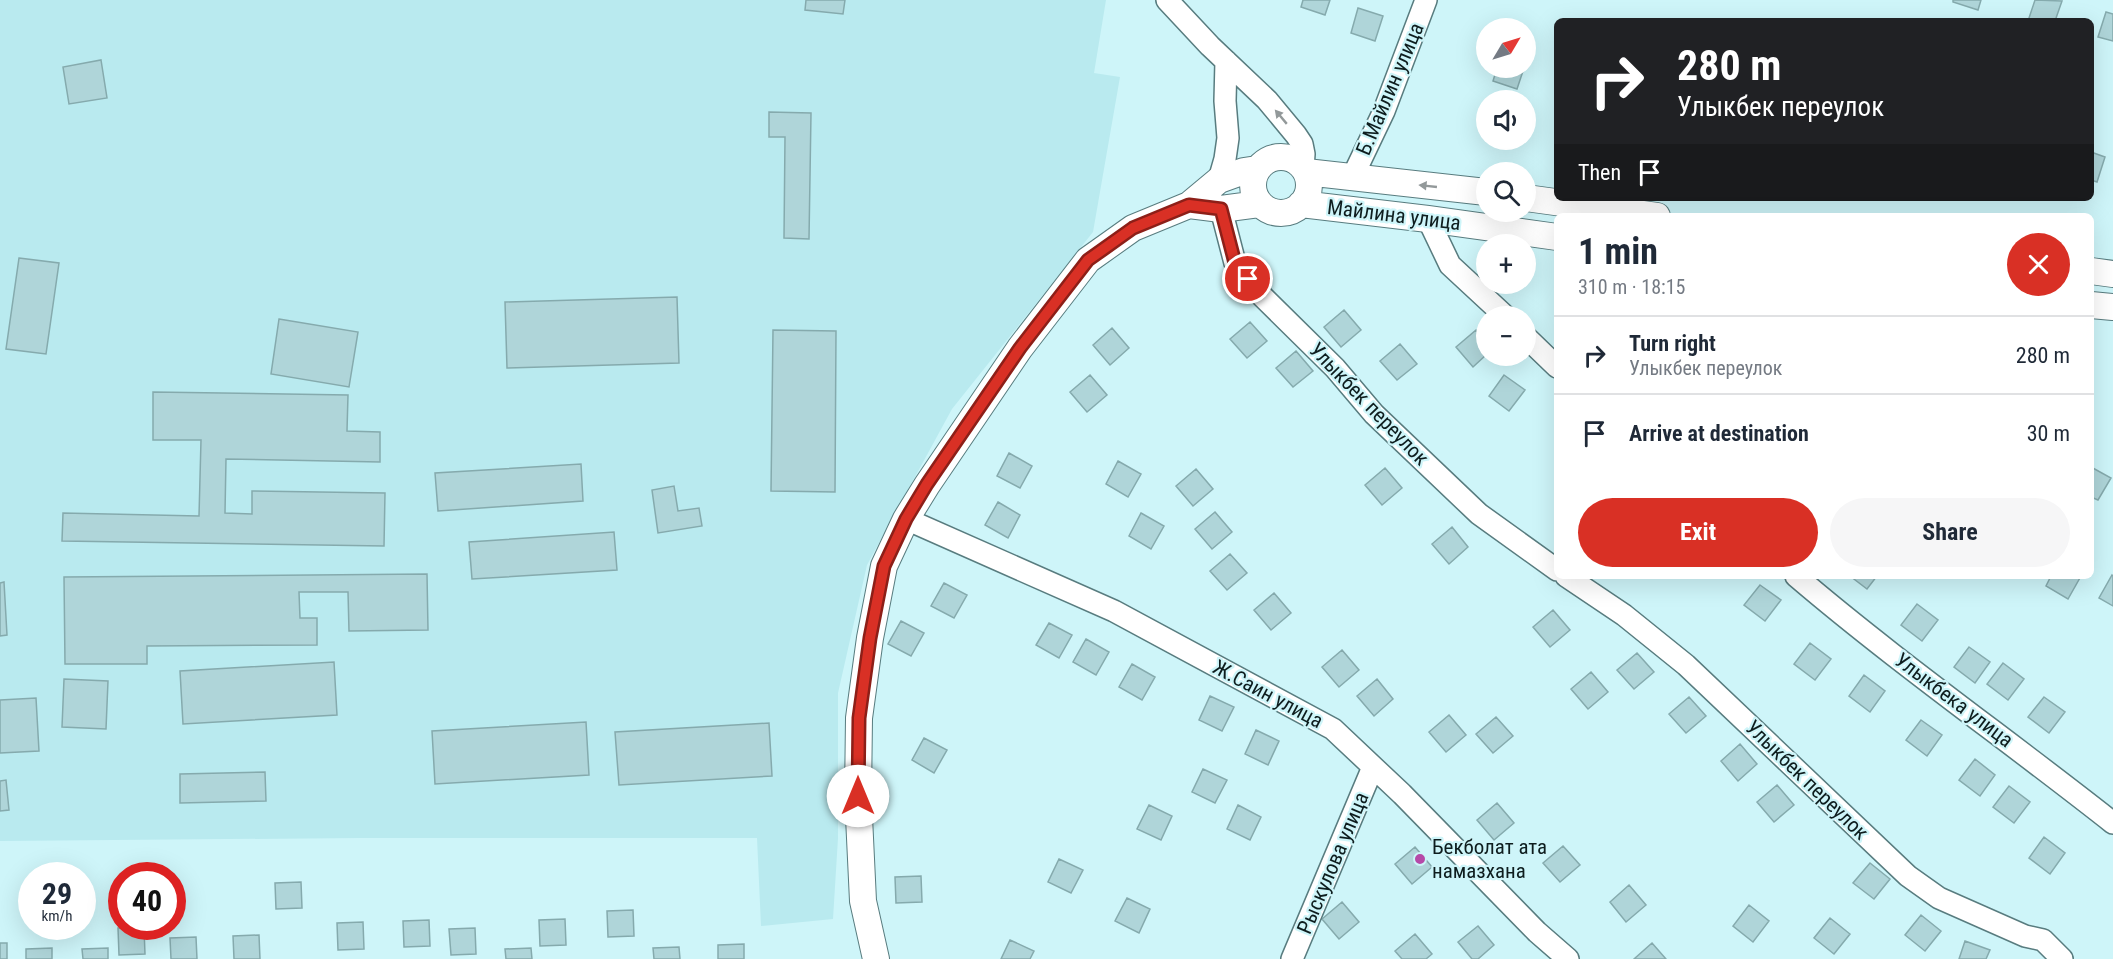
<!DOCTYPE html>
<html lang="en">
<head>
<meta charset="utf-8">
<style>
  :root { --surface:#fff; --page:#f6f6f7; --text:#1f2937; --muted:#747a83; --line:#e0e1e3; --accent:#d93025 }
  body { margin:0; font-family:"Roboto Condensed",sans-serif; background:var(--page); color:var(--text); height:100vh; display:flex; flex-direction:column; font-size:22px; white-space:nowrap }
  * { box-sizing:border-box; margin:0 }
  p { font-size:20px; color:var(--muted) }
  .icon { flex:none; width:33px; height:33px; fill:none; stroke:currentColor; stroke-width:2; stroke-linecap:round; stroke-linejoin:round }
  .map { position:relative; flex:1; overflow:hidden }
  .panel { position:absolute; left:1554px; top:213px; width:540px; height:366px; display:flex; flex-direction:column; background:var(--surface); border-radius:9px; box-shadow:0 6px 24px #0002 }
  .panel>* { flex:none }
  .top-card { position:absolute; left:1554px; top:18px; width:540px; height:183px; border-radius:9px; box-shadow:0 6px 24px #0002; background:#202124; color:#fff; overflow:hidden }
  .needle { width:39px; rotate:52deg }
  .buttons { position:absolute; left:1476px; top:18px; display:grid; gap:12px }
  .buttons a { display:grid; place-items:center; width:60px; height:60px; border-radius:50%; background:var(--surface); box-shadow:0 6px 24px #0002; font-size:30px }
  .speed { position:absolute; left:18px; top:862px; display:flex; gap:12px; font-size:30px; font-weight:700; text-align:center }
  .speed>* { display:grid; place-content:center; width:78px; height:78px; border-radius:50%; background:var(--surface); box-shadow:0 6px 24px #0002; line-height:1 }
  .speed small { font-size:15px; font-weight:400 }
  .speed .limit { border:9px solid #d22; background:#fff; color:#111 }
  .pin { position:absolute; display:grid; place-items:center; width:51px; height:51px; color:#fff; margin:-26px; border:3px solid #fff; border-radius:50%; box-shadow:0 2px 6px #0007 }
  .me { position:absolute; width:66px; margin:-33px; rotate:0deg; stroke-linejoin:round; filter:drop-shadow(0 0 4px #0008) }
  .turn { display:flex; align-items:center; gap:21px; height:126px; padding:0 24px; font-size:27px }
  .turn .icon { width:78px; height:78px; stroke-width:2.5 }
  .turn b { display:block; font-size:42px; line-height:51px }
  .then { display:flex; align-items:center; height:57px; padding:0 24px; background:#0003; gap:12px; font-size:22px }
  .round { display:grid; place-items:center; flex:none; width:63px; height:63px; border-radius:32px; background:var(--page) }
  .summary { display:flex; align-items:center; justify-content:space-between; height:102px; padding:0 24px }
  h1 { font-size:36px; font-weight:700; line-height:45px }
  .cta { display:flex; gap:12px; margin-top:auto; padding:12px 24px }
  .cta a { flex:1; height:69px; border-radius:36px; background:var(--accent); color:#fff; font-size:24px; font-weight:700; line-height:69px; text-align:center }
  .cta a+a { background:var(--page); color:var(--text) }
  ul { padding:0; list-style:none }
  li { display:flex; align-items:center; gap:18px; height:78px; padding:0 24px; border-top:2px solid var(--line) }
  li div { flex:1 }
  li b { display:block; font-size:22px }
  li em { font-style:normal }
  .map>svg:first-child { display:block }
</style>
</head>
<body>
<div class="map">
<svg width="2113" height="959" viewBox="0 0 2113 959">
  <rect width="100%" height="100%" fill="#cef5f9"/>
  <path fill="#b9eaef" d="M0,0H1106L1094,73L1120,77L1093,232L952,409L867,565L838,693V838L833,919L761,926L757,838H360L0,841Z"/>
  <path fill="#afd5d9" stroke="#85aaad" stroke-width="1.5" d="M806,0H845L843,14L805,10Z
    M1303,0H1330L1325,15L1301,7Z
    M1953,0H1981L1978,10L1953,2Z
    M2035,0L2062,1L2055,21H2038L2029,18Z
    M1358,8L1383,16L1375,41L1351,33Z
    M2106,12L2113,14V41L2098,37Z
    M101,60L107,98L69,104L63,67Z
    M1497,68H1524L1517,89L1493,81Z
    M769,112L811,113L809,239L784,238L785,137H769Z
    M2091,152L2105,157L2097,182L2091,180Z
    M19,258L59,263L46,354L6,349Z
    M677,297L679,363L507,368L505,302Z
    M1344,310L1361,330L1341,347L1324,327Z
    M279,319L358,332L349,387L271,374Z
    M1250,322L1267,341L1247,358L1230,339Z
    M1112,328L1129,348L1110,365L1093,345Z
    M773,330L836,331L835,492L771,491Z
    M1476,330L1486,342V355L1473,367L1456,347Z
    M1400,344L1417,364L1397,380L1380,361Z
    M1296,351L1313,371L1293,387L1276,368Z
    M1090,375L1107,395L1087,412L1070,392Z
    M1504,375L1525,390L1509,411L1489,396Z
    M153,392L348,395L347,431L380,432V462L226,459L225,513L252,514V491L385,493L384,546L62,541L63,513L199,516L201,440H153Z
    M1009,453L1032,466L1020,488L997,476Z
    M1118,461L1141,474L1128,497L1106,484Z
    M581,464L583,501L438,511L435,473Z
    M2091,467L2111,478L2098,500L2091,497Z
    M1385,468L1402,488L1382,505L1365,485Z
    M1196,469L1213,489L1193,506L1176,486Z
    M674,486L678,511L699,508L702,526L658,533L652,490Z
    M998,502L1020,515L1008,538L985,525Z
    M1215,512L1232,532L1212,549L1195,529Z
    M1141,513L1164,526L1151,549L1129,536Z
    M1452,527L1468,547L1449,564L1432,544Z
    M614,532L617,570L472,579L469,542Z
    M1230,554L1247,573L1227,590L1210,571Z
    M427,574L428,630L349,631L348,592H299L300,618H317V645L147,646V664H65L64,577Z
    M2112,575L2113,576V606L2099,598Z
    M1850,576H1877L1867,589Z
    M2051,576H2081L2068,599L2046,586Z
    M4,582L7,635L0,636V583Z
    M944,583L967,595L954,618L931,606Z
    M1760,585L1781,600L1765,621L1744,605Z
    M1274,593L1291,613L1271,630L1254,610Z
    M1917,604L1938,620L1922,641L1901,625Z
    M1553,610L1570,630L1550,647L1533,627Z
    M901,621L924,633L911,656L888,644Z
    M1049,623L1072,635L1059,658L1036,645Z
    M1086,639L1109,652L1096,675L1073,662Z
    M1810,643L1831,659L1815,680L1794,664Z
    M1969,647L1990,662L1975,683L1954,667Z
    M1342,650L1359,670L1339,687L1322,667Z
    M1637,653L1654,672L1634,689L1617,670Z
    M334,662L337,715L183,724L180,671Z
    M2003,663L2024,679L2008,700L1987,684Z
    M1132,664L1155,677L1142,700L1119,687Z
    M1591,672L1608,692L1588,709L1571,689Z
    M1864,675L1885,691L1870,712L1849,696Z
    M64,679L108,681L106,729L62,727Z
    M1377,679L1393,699L1374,716L1357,696Z
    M1210,696L1234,707L1222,731L1199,720Z
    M1689,697L1706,716L1686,733L1669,714Z
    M2044,697L2065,712L2049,733L2028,717Z
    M36,698L39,751L0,753V700Z
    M1449,715L1466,735L1446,752L1429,732Z
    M1496,717L1513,736L1493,753L1476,734Z
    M1921,720L1942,735L1927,756L1906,740Z
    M586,722L589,775L435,784L432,731Z
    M769,723L772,776L619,785L615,732Z
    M1256,730L1279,741L1268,765L1245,754Z
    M924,738L947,750L934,773L912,760Z
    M1740,744L1757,764L1738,781L1721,761Z
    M1975,759L1995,775L1980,796L1959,780Z
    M1203,769L1227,780L1215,803L1192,792Z
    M265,772L266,801L180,803V774Z
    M6,780L9,810L0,811V781Z
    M1777,785L1794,805L1774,822L1757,802Z
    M2009,786L2030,802L2014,823L1993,807Z
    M1497,803L1514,823L1494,840L1477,820Z
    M1149,805L1172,816L1161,840L1137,829Z
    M1238,805L1261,817L1250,840L1227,829Z
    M2044,837L2065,853L2050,874L2029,858Z
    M1563,846L1580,865L1560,882L1543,863Z
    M1415,847L1432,867L1412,884L1395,864Z
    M1059,859L1083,870L1071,893L1048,882Z
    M1870,863L1890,879L1874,899L1853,883Z
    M921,876L922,902L896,903L895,877Z
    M301,882L302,908L276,909L275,883Z
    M1629,885L1646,905L1626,922L1610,902Z
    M1127,898L1150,909L1139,933L1115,921Z
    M1342,902L1359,922L1339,939L1322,919Z
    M1749,905L1769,921L1753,942L1733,926Z
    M633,910L634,936L608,937L607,911Z
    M1921,915L1941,931L1925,951L1905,935Z
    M1830,918L1850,934L1834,954L1814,938Z
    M565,919L566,945L540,946L539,920Z
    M429,920L430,946L404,947L403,921Z
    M363,922L364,949L338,950L337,923Z
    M1478,926L1494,945L1478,959H1472L1458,942Z
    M118,928H144L145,954L119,955Z
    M475,928L476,954L451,955L449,929Z
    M1415,934L1432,954L1426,959H1402L1395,951Z
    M259,935L260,959H234L233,936Z
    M196,937L197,959H171L170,938Z
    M1010,940L1034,951L1030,959H1001Z
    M1965,941L1990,950L1986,959H1959Z
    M0,943H7V959H0Z
    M1652,943L1666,959H1634Z
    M744,944V959H718V945Z
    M679,947L680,959H654L653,948Z
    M52,948V959H26V949Z
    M108,948V959H83L82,949Z
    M531,948L532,959H506L505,949Z"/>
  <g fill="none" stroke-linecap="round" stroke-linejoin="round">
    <defs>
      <path id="minor" d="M1167,0L1210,46L1267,100L1296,135L1302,144L1304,154L1303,168
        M1352,178L1384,111L1426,0
        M1219,180L1225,159L1228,138L1225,101L1226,61
        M1221,209L1235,263L1261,295L1335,368L1374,414L1479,514L1557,570
        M1428,219L1450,265L1505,316
        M1526,337L1557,367
        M906,519L1114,611L1333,729L1402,794L1537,932L1568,959
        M1566,576L1624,615L1686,665L1908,876L1939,898L2025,936L2043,940L2062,959
        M1796,576C1898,663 2008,740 2113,823
        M1292,959L1373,767"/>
      <path id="tertiary" d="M1253 185a28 28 0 1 1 56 0a28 28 0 1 1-56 0Z
        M1306,172L1486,192
        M1526,198L1657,216
        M1301,204L1428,219L1557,237
        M1189,205L1221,209L1259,204
        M2091,271L2113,274
        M2091,305L2113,307
        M876,959L863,901L858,796L859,718L870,638L884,566L906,519L927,485L1020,348L1088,260L1133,228L1189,205L1219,180L1244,171L1257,169"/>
    </defs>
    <use href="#minor" stroke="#587c7f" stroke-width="24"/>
    <use href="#tertiary" stroke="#587c7f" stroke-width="28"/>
    <use href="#minor" stroke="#fff" stroke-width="21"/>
    <use href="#tertiary" stroke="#fff" stroke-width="26"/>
  </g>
  <defs><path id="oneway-solid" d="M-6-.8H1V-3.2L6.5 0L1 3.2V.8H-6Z" transform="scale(1.5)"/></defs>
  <g fill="#93999a">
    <use href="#oneway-solid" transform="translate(1281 117) rotate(-130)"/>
    <use href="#oneway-solid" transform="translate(1428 186) rotate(-174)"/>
  </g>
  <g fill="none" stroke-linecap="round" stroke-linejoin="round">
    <defs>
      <path id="route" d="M858,796L859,718L870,638L884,566L906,519L927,484L1020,348L1088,260L1133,228L1189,205L1221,209L1235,263L1248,279"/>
    </defs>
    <use href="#route" stroke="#8d1f18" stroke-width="15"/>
    <use href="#route" stroke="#d93025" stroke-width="10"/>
  </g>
  <circle fill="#b649a8" stroke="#cef5f9" stroke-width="2" cx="1420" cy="859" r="6"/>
  <g text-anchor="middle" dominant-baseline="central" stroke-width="4.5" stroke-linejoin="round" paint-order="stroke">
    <g font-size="21" fill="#0e1d1e" stroke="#cef5f9">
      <text transform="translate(1390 89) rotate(-67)">Б.Майлин улица</text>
      <text transform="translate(1394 215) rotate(7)">Майлина улица</text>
      <text transform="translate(1369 404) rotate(46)">Улыкбек переулок</text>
      <text transform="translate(1268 694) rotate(28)">Ж.Саин улица</text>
      <text transform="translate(1954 700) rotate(37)">Улыкбека улица</text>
      <text transform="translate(1807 780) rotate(44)">Улыкбек переулок</text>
      <text transform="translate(1333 863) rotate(-67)">Рыскулова улица</text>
    </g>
    <g font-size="21" fill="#0e1d1e" stroke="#cef5f9" text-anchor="start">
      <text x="1432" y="847">Бекболат ата<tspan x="1432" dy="24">намазхана</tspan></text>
    </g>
  </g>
</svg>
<div class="buttons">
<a><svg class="needle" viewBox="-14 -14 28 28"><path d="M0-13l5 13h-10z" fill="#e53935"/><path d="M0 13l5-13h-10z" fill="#747a83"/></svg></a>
<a><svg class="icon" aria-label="sound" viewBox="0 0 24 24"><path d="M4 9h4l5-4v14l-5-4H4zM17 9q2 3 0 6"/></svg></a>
<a><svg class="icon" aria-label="search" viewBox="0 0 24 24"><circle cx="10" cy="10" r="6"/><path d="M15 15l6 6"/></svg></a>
<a>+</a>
<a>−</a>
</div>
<div class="speed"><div>29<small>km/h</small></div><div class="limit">40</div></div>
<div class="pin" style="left:1248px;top:279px;background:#d93025"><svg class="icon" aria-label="arrive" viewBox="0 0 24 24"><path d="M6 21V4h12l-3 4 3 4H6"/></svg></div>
<svg class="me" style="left:858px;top:796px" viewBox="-20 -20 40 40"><circle r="19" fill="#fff"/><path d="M0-13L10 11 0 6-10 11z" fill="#d93025"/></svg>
<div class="top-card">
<div class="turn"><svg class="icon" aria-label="right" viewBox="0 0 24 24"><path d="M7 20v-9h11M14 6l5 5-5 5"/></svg><div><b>280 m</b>Улыкбек переулок</div></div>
<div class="then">Then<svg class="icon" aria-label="arrive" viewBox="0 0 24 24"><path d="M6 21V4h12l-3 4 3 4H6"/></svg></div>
</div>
<section class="panel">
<div class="summary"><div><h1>1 min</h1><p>310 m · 18:15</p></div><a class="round" style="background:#d93025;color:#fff"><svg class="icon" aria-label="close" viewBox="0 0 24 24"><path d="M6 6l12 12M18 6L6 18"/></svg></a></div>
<ul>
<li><svg class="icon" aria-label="right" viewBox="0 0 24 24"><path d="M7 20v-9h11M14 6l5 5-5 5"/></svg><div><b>Turn right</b><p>Улыкбек переулок</p></div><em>280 m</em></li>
<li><svg class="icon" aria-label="arrive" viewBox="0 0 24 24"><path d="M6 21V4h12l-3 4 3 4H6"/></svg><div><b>Arrive at destination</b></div><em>30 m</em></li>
</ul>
<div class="cta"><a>Exit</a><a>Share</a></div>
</section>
</div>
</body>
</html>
